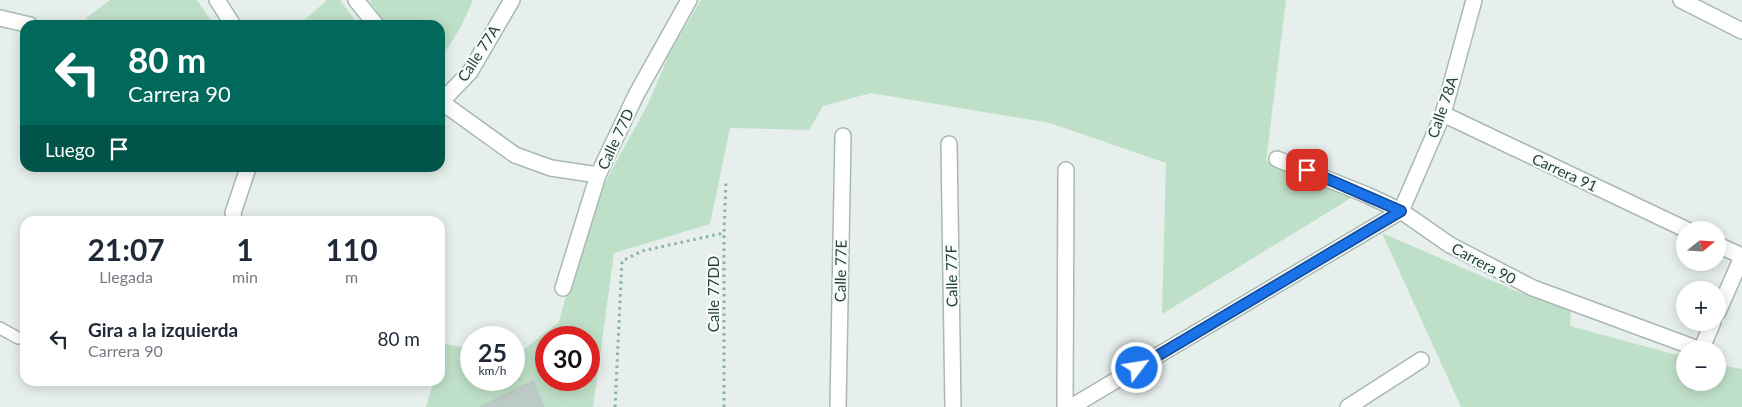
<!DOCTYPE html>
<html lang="es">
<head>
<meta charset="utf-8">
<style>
  :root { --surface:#fff; --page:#f2f2f3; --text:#1f2937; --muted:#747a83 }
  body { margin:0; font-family:Lato,sans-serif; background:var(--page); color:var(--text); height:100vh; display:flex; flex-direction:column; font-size:19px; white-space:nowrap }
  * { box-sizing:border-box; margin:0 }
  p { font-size:16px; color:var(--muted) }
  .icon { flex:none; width:28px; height:28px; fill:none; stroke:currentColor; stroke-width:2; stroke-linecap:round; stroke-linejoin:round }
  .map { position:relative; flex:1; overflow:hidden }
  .side { position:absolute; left:20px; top:216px; width:425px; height:170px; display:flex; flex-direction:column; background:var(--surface); border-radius:15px; box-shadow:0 2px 12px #0003 }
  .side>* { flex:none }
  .top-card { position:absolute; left:20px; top:20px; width:425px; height:152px; border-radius:15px; box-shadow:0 2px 12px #0003; background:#00695c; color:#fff; overflow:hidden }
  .needle { width:32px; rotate:72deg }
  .controls { position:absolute; left:1676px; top:221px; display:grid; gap:10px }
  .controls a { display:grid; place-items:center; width:50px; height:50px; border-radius:50%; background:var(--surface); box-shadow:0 2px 12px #0003; font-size:25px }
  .speed { position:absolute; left:460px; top:326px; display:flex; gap:10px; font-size:25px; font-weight:700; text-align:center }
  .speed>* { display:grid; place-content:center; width:65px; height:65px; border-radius:50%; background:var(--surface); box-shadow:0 2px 12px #0003; line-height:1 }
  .speed small { font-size:12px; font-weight:400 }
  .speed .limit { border:8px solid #d22; background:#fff; color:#111 }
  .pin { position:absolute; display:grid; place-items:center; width:42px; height:42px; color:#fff; margin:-21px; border-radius:10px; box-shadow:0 2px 8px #0006 }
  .me { position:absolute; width:55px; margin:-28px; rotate:59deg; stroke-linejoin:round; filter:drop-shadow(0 0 4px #0008) }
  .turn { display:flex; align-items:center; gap:18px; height:105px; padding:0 25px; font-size:22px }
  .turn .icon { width:65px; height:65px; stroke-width:2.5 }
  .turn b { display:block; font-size:35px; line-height:42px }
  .then { display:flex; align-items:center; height:48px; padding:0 25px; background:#0003; gap:10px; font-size:19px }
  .eta { display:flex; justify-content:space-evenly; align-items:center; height:85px; text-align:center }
  .eta b { font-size:30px; font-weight:700; line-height:35px }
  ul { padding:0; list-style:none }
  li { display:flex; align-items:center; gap:15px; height:75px; padding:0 25px }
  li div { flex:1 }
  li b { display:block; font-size:19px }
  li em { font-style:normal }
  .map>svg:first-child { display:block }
</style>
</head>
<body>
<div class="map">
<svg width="1742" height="407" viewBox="0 0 1742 407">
  <rect width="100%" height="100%" fill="#e6efeb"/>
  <path fill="#bfe0c8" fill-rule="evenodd" d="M110,0H197L214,25H113L85,19Z
    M327,0H340L359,25H299Z
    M369,0H473C464,20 456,40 440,56V25H386Z
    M701,0H1286L1266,161L1356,195L1162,314L1166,163L1050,123L871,93L823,106L809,130L730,128L710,224L614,253L593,407H545L534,379L478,407H426L434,381H440V361L445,344L471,349V380H514V357L559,322L582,234L608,177L648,104L670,52ZM546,338H589V380H546Z
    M1382,233L1516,291L1571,309L1570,326L1673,354L1685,355V382H1718V365L1742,369V407H1461Z"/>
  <path fill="#bbcac4" d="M534,379L545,407H478Z"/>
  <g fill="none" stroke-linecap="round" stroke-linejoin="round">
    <defs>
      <path id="lane" d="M0,328L18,338"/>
      <path id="street" d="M217,0L233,25
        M356,0L376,25
        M1681,0L1742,31
        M440,101L515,155L551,168L598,175
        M1443,114L1687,230
        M949,144L953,407
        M1277,159L1367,195L1401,211L1450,245L1533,288L1701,350L1713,322
        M234,221L233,213L248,168
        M1718,245L1742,256
        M563,288L598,175L636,95L689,0
        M1718,312L1742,257
        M838,407L843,136
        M1065,407L1066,170
        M1071,407L1401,211L1443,114L1474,0
        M1348,407L1421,360"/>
      <path id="secondary" d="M0,18L30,25
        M440,103L470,72L512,0"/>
    </defs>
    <use href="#lane" stroke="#a8b8b2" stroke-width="14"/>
    <use href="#street" stroke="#a8b8b2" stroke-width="18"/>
    <use href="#secondary" stroke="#a4bbb3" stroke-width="18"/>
    <path stroke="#86b3a5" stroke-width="3" stroke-dasharray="2.5 4" stroke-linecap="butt" d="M615,407L622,261L642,251L724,233
      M724,407V233L726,180"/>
    <use href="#lane" stroke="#fff" stroke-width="11"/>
    <use href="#street" stroke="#fff" stroke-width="15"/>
    <use href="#secondary" stroke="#fff" stroke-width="15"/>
  </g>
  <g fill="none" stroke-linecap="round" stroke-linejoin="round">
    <defs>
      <path id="route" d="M1137,368L1401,211L1307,170"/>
    </defs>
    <use href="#route" stroke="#114b97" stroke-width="12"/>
    <use href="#route" stroke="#1a73e8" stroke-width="9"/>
  </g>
  <g text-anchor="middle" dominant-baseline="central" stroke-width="4.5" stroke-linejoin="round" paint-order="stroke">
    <g font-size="15" fill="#24423a" stroke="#f7fbf9">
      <text transform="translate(478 53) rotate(-57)">Calle 77A</text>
      <text transform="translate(1442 107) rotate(-71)">Calle 78A</text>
      <text transform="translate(615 139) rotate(-65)">Calle 77D</text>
      <text transform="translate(1565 172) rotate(25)">Carrera 91</text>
      <text transform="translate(1484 263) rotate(28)">Carrera 90</text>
      <text transform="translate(840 271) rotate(-89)">Calle 77E</text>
      <text transform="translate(951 276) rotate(-91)">Calle 77F</text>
      <text transform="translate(713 294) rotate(-90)">Calle 77DD</text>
    </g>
  </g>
</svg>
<div class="controls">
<a><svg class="needle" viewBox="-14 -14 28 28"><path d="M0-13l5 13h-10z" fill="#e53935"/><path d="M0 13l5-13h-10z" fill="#747a83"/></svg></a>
<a>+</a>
<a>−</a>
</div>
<div class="speed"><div>25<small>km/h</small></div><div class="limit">30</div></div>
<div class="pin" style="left:1307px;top:170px;background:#d93025"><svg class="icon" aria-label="arrive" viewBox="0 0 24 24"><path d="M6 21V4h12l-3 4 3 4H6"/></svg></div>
<svg class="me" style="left:1137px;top:368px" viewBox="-20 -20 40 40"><circle r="17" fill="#1a73e8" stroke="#fff" stroke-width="3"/><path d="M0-11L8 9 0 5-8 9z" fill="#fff"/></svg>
<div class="top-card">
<div class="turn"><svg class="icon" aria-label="left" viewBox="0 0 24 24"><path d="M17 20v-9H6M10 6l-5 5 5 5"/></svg><div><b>80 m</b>Carrera 90</div></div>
<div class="then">Luego<svg class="icon" aria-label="arrive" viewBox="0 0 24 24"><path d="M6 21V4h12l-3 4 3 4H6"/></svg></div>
</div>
<section class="side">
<div class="eta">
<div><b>21:07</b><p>Llegada</p></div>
<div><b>1</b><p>min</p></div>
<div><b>110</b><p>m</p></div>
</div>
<ul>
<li><svg class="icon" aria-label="left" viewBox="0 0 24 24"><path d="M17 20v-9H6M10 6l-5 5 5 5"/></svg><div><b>Gira a la izquierda</b><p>Carrera 90</p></div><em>80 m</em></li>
</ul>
</section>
</div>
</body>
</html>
